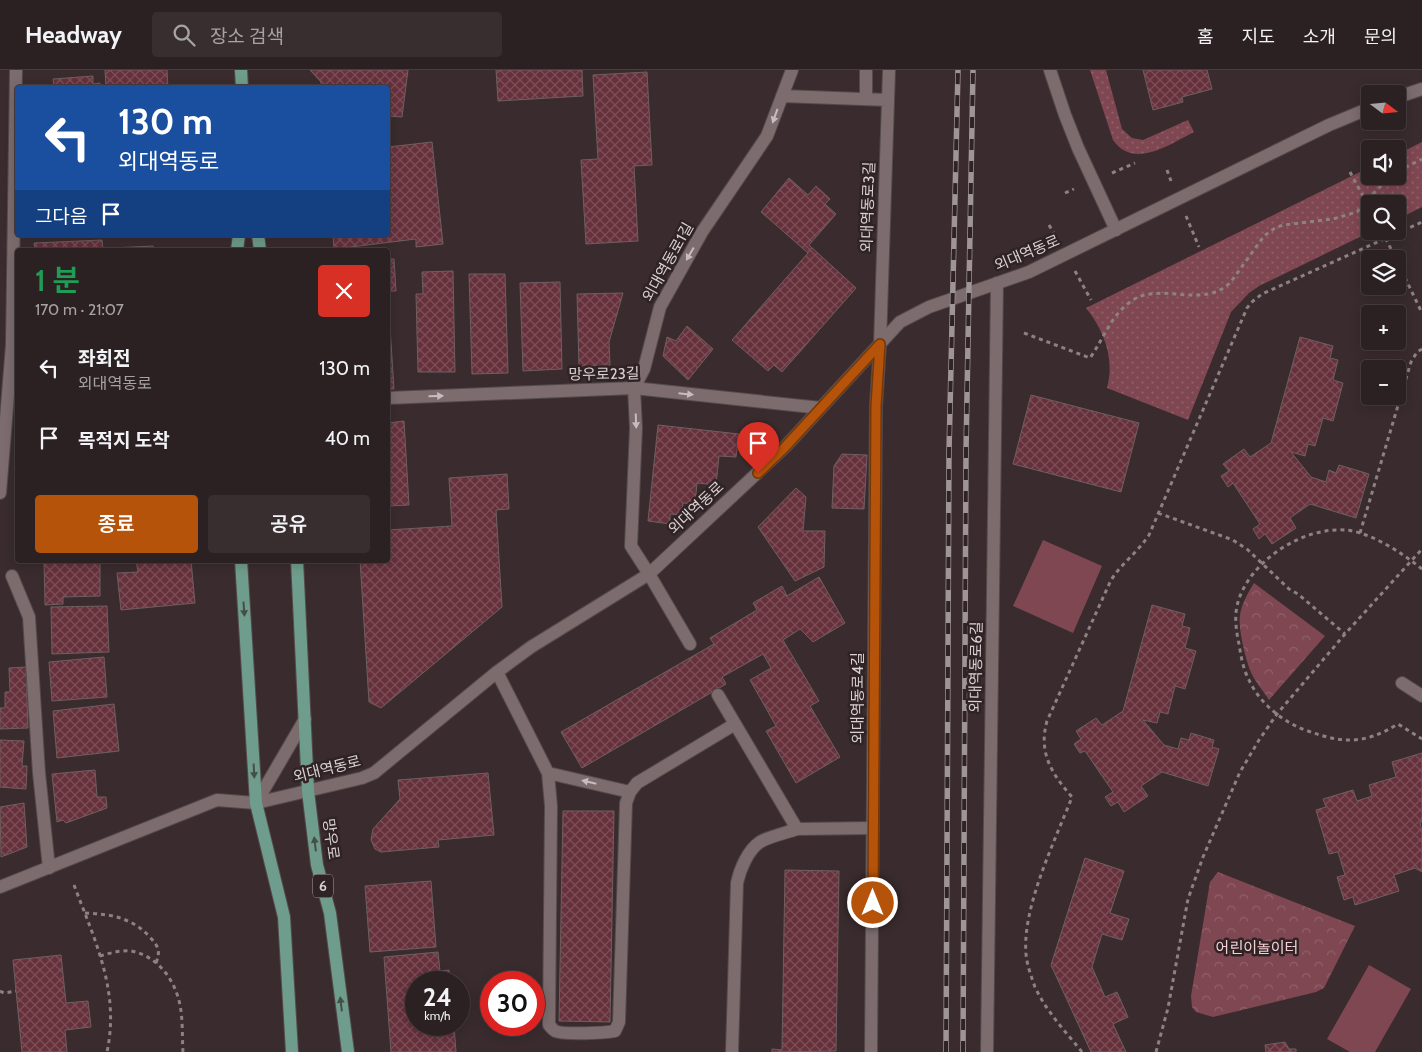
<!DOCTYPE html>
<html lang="ko">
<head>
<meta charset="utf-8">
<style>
  :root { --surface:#2c2122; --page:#382e2f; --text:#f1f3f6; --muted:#a6a3a5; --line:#483e40; --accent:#b45309 }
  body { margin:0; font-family:Cabin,"Noto Sans KR",sans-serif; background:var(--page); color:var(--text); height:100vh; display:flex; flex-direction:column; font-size:19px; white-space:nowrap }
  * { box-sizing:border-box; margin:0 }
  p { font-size:16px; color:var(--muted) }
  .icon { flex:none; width:28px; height:28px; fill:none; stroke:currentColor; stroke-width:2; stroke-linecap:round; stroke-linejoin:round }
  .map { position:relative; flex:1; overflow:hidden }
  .panel { position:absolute; left:15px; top:178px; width:375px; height:315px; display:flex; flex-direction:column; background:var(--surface); border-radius:5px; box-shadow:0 2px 12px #0003,0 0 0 1px var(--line) }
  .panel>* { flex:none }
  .top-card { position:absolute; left:15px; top:15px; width:375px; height:152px; border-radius:5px; box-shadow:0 2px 12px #0003,0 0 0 1px var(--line); background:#1a4fa0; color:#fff; overflow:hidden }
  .needle { width:32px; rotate:106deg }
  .fabs { position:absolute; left:1361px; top:15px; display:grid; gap:10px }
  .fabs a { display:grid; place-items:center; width:45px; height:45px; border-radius:5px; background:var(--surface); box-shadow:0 2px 12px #0003,0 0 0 1px var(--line); font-size:25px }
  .speed { position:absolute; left:405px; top:901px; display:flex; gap:10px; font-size:25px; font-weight:700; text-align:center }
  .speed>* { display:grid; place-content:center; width:65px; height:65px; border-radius:50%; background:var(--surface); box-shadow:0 2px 12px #0003,0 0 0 1px var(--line); line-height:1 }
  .speed small { font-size:12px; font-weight:400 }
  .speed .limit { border:8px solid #d22; background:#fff; color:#111 }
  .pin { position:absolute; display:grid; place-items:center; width:42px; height:42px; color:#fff; margin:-51px -21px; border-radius:50% 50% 50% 0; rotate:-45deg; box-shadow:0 0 5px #0007 }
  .pin .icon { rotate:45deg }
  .me { position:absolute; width:55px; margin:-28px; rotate:0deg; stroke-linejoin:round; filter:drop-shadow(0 0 4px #0008) }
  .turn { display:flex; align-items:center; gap:18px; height:105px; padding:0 20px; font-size:22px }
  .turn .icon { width:65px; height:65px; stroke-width:2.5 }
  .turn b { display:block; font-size:35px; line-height:42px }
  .then { display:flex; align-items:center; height:48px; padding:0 20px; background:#0003; gap:10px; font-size:19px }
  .round { display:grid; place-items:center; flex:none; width:52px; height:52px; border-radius:5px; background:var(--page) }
  .head { display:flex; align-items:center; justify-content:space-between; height:85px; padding:0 20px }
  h1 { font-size:30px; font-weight:600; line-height:38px; color:#1e9e55 }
  .cta { display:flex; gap:10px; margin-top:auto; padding:10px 20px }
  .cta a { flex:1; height:58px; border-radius:5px; background:var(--accent); color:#fff; font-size:20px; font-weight:600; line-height:58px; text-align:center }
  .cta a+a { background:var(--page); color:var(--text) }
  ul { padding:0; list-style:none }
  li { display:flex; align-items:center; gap:15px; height:70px; padding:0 20px }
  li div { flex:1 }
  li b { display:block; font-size:19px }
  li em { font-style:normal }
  header { display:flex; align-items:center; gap:30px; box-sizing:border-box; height:70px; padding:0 25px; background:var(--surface); border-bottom:1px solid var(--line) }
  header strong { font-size:24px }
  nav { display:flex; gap:28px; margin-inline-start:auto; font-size:18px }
  .search { width:350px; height:45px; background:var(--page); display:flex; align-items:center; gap:12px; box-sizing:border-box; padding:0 18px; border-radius:5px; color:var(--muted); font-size:19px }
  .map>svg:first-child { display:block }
</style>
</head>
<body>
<header>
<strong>Headway</strong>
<div class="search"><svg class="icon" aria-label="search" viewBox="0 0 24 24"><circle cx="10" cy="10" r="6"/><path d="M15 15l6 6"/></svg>장소 검색</div>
<nav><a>홈</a><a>지도</a><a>소개</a><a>문의</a></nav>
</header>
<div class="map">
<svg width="1422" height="982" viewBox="0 0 1422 982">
  <defs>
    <pattern id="grass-dots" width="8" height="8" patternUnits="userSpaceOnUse" patternTransform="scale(1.25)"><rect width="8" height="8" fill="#7f4752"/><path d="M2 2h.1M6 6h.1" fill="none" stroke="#91606a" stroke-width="1.8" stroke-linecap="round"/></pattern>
    <pattern id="park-crowns" width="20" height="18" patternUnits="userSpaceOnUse" patternTransform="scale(1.25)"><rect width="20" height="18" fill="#7f4752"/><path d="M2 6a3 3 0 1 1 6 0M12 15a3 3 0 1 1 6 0" fill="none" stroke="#91606a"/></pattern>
    <pattern id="building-cross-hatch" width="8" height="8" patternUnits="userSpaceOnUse" patternTransform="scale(1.25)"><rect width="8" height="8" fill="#67313c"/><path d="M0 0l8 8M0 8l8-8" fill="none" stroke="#7c4e57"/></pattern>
  </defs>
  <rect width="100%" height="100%" fill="#3a2c2e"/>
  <path fill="url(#grass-dots)" d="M1090,0H1106L1122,59L1132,68L1143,70L1188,50L1194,62C1170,74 1134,100 1113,70Z
    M1422,72V137L1398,149V134H1370V161H1372L1259,216L1249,223L1231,242L1188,350L1107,318C1115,289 1104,260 1086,238L1370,97V106H1398V84Z"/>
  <path fill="url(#park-crowns)" d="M1254,513L1325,566L1269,630C1263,620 1254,611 1250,600C1245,587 1238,558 1240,545C1242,533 1248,523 1254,513Z
    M1218,802L1355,856L1324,918L1316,922L1213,947L1196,942L1192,937L1191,926L1210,812Z"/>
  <path fill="#7f4752" d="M1043,470L1102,496L1073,563L1013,536Z
    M1369,895L1411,919L1375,982H1350L1327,969Z"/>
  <path fill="url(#building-cross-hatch)" stroke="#6e5f61" d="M105,0H167L168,18H106Z
    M310,0H408L402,47L388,46V18H321V12Z
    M496,0H582L583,26L498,31Z
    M1143,0H1207L1212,19L1182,27L1183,32L1153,40Z
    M647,2L652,95L634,96L638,171L586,174L581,90L598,89L593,5Z
    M93,6V14L100,13V18H54L53,9Z
    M432,72L443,174L416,177V169L334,179L333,165H388V77Z
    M789,108L808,125L816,116L830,129L825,134L836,144L809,175L856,218L782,302L774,295L768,301L732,270L808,183L761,142Z
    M102,170L103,180H35L34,173Z
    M153,176L154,180H111V178Z
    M388,189H394L396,221H388Z
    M453,201L455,302H418L416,224H423L422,202Z
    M469,204H505L508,303L472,304Z
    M560,212L562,299L523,301L520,213Z
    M623,223L609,272L610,295L579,296L577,224Z
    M388,225L394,319H388Z
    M687,256L713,279L688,310L663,286L667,267L676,271Z
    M1300,267L1333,276L1330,288L1338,290L1333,310L1343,313L1333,351L1323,348L1315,376L1308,374L1305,386L1291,382L1311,407L1326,412L1329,400L1336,403L1339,395L1369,404L1356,448L1310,434L1290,448L1296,458L1272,474L1265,464L1259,469L1253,459L1260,454L1233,413L1228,417L1221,406L1229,401L1223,394L1244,379L1250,387L1271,373Z
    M1031,325L1139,353L1121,422L1013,394Z
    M404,351L409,435L388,436V353Z
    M658,355L739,364L736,387L719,386L716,415L697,413L695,434L683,433L682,445L670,444V454L648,451Z
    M842,384L867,385L864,439L832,438L834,396Z
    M507,404L509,439L496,440L502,537L381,638L369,632L360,490H388V460L452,456L449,408Z
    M796,418L806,427L803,461H825L824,497L795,511L758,457Z
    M44,490H100V526L63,527V534L45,535Z
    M136,490H191L195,533L121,540L117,503L138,502Z
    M819,507L845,553L813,572L800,559L783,570L819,631L810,636L840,687L796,713L766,661L776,656L750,610L771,598L763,584L722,607L726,614L582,698L561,662L714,574L710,568L757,540L753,533L782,516L787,526Z
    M1152,535L1185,544L1182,556L1190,558L1185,578L1196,581L1185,619L1175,616L1168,644L1160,642L1157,653L1143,650L1164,675L1178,679L1181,668L1189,670L1191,663L1214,670L1212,677L1219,679L1208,716L1162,702L1141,716L1148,726L1124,742L1118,732L1111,736L1105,727L1113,722L1085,681L1080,683L1074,674L1081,669L1076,661L1096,648L1102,655L1123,641Z
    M107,536L109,582L52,584L51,537Z
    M104,587L107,627L52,631L49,592Z
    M26,597L28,658L0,659V638H5V622H10L9,598Z
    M114,634L119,681L57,688L53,641Z
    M0,670L24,671L22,696H27L26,719L0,717Z
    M1422,683V752L1420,753L1422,761V802L1415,798L1394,805L1399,821L1355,835L1353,827L1344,830L1337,807L1345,805L1338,782L1329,784L1316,740L1326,737L1323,729L1353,720L1357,731L1372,726L1369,715L1396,707L1392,692Z
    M95,700L97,727H106L107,738L66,753L63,750L57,752L52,704Z
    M488,703L494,765L438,770L439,777L381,782L375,779L371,770L373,759L400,729L398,710Z
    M24,733L27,777L1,787L0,737Z
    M563,741H614L610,952L559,951Z
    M1085,788L1124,801L1110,843L1129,849L1122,870L1102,864L1092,897L1105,927L1117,922L1128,947L1113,954L1126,982H1091L1051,895Z
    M785,800L839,801L836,981L772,982V979L782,980Z
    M431,811L436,877L370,882L365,816Z
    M438,882L440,901L449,900L450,912H416V955H454L456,982H391L384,887Z
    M61,885L66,933L88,931L91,957L65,960L67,982H22L13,890Z
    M1285,972L1289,979H1296V982H1266L1265,975Z"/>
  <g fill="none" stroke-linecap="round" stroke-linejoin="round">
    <defs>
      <path id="service" d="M866,29V0
        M649,504L690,574
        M497,602L548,703L551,736L549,955C550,956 554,961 555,961C563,965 605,963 615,961L619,952L626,733L630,722L637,713L735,654
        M1402,613L1422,626
        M718,625L797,759C786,763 770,766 760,772C748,780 740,799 737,813L732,982
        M548,703L630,722
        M256,733L305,649
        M797,759L873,758"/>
      <path id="minor" d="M1050,0L1065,45L1078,78L1116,160
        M782,26L888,30
        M388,328L634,318L821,338
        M0,423L12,275L16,0
        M649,504L631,476L636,358L634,318L644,299L660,237L702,162L767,66L792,0
        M12,506L29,547L39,703L49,798
        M871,982L876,336L880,274L889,0
        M987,982L997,213"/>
      <path id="tertiary" d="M1398,27L1422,19
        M0,817L217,730L256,733L362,708L374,703L497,602L531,577L649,504L785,377L900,252L929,237L1029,202L1329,55L1370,38"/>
      <path id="primary" d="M241,0L242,18
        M258,165L260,180
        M237,180L239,165
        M241,490L256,733L284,847L292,982
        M297,490L308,721L317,795L330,843L348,982"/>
    </defs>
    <use href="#service" stroke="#554a4b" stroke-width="14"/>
    <use href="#minor" stroke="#554a4b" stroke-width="14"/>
    <use href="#tertiary" stroke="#554a4b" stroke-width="14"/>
    <use href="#primary" stroke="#554a4b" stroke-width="14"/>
    <path stroke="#8d8283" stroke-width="3" stroke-dasharray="4 4" stroke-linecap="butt" d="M1167,100L1171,111
      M1398,101L1422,89
      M1350,102L1370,139
      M1112,103L1135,93
      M1065,123L1074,119
      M1186,146L1199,177
      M1049,155L1056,167
      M1382,161L1396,189
      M1398,193L1422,243
      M1075,201L1091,230
      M1024,263L1090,288C1104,268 1110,247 1130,232C1159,210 1201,240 1230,213L1264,166L1275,158L1283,155L1333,149L1357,142L1366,131L1391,106
      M1158,443L1233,470L1248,480L1289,519L1298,524L1345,564
      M1360,463L1411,292L1417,282L1422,279
      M1422,499C1402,483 1371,462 1345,460C1302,457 1250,491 1238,532C1234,545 1236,561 1239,574C1241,586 1243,599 1249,610C1260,634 1284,653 1308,661C1344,674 1365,674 1398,654L1422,669
      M74,815C95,871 120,921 107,982
      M85,843C109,844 131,847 149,866C158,876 161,880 156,893
      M100,886C110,883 121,880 131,881C158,886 175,910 180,935C183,950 182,967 183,982
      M0,921L4,923L16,921
      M1082,982C1065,961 1046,941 1035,917C1031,906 1027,895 1026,884C1022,837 1055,771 1072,727C1052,704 1038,683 1047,651L1111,510C1122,493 1138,482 1149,465L1247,238L1253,231L1262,224L1422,152
      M1156,982L1168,938L1188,829L1203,787L1240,702L1259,670L1277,644L1345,564L1422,479"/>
    <use href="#service" stroke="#7c6c6e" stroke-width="12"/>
    <use href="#minor" stroke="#7c6c6e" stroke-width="12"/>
    <use href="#tertiary" stroke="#7c6c6e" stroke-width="12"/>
    <use href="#primary" stroke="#6f9d8d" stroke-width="12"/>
    <defs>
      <path id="rail" d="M946,982L949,382L958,0
        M963,982L966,381L973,0"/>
    </defs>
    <use href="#rail" stroke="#9f9596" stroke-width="5.5"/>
    <use href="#rail" stroke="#302325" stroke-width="4" stroke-dasharray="11" stroke-linecap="butt"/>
  </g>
  <defs><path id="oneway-solid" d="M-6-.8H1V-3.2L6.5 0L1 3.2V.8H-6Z" transform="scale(1.25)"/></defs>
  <g fill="#c7bdbe">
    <use href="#oneway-solid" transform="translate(775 46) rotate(110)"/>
    <use href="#oneway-solid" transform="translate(690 184) rotate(120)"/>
    <use href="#oneway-solid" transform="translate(686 324) rotate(6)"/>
    <use href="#oneway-solid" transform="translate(436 326) rotate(-2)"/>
    <use href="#oneway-solid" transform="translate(636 351) rotate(88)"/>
    <use href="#oneway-solid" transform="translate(589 712) rotate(-167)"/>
  </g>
  <g fill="#464e49">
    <use href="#oneway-solid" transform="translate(244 539) rotate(86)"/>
    <use href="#oneway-solid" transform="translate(254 701) rotate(87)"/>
    <use href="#oneway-solid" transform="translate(315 774) rotate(-97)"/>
    <use href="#oneway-solid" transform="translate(341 934) rotate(-97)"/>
  </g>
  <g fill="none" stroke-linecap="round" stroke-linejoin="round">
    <defs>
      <path id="route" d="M758,403L785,377L880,274L876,336L873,833"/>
    </defs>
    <use href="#route" stroke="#753606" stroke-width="12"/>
    <use href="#route" stroke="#b45309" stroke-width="9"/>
  </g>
  <g text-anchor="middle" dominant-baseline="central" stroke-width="5" stroke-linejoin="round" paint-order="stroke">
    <rect fill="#302325" stroke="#a79d9e" stroke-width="1" x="313" y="804.5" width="20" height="23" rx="4"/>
    <g font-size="14" font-weight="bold" fill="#dad1d2">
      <text x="323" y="816">6</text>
    </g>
    <g font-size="15" fill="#dad1d2" stroke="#302325">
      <text transform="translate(868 137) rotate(-88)">외대역동로3길</text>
      <text transform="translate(1027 183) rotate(-23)">외대역동로</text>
      <text transform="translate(668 192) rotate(-61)">외대역동로1길</text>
      <text transform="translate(604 304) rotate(-1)">망우로23길</text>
      <text transform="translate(696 438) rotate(-43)">외대역동로</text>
      <text transform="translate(976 597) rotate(-89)">외대역동로6길</text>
      <text transform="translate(858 628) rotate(-90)">외대역동로4길</text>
      <text transform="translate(327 699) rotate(-14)">외대역동로</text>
      <text transform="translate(331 769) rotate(82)">망우로</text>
    </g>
    <g font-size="15" fill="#f5cfd4" stroke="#302325">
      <text x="1257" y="878">어린이놀이터</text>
    </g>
  </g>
</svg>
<div class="fabs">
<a><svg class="needle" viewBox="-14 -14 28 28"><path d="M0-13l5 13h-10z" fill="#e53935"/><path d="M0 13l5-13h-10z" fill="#a6a3a5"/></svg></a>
<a><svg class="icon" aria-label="sound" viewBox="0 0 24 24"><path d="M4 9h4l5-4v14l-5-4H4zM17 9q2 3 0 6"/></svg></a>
<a><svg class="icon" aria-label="search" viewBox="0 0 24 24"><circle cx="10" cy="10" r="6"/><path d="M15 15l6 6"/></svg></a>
<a><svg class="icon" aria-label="layers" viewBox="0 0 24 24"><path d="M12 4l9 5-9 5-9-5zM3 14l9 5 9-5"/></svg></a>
<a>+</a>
<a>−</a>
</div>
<div class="speed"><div>24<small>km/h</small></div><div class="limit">30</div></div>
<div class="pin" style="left:758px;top:403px;background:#d93025"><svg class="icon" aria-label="arrive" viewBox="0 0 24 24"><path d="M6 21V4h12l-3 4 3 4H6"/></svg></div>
<svg class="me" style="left:873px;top:833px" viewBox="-20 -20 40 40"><circle r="17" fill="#b45309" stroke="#fff" stroke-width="3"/><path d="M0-11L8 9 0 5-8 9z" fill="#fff"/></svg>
<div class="top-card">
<div class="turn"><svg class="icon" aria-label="left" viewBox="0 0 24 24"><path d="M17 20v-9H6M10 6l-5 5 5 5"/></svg><div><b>130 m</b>외대역동로</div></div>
<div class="then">그다음<svg class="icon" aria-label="arrive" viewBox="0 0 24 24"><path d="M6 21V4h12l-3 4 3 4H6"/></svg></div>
</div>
<section class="panel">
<div class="head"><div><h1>1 분</h1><p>170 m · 21:07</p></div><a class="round" style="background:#d93025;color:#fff"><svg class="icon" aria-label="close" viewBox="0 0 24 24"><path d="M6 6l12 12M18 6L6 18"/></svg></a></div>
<ul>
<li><svg class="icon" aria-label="left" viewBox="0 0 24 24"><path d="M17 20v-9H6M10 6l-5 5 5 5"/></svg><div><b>좌회전</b><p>외대역동로</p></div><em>130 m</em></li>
<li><svg class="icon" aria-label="arrive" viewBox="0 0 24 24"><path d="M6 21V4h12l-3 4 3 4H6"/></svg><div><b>목적지 도착</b></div><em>40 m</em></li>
</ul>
<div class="cta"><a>종료</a><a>공유</a></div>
</section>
</div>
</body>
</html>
